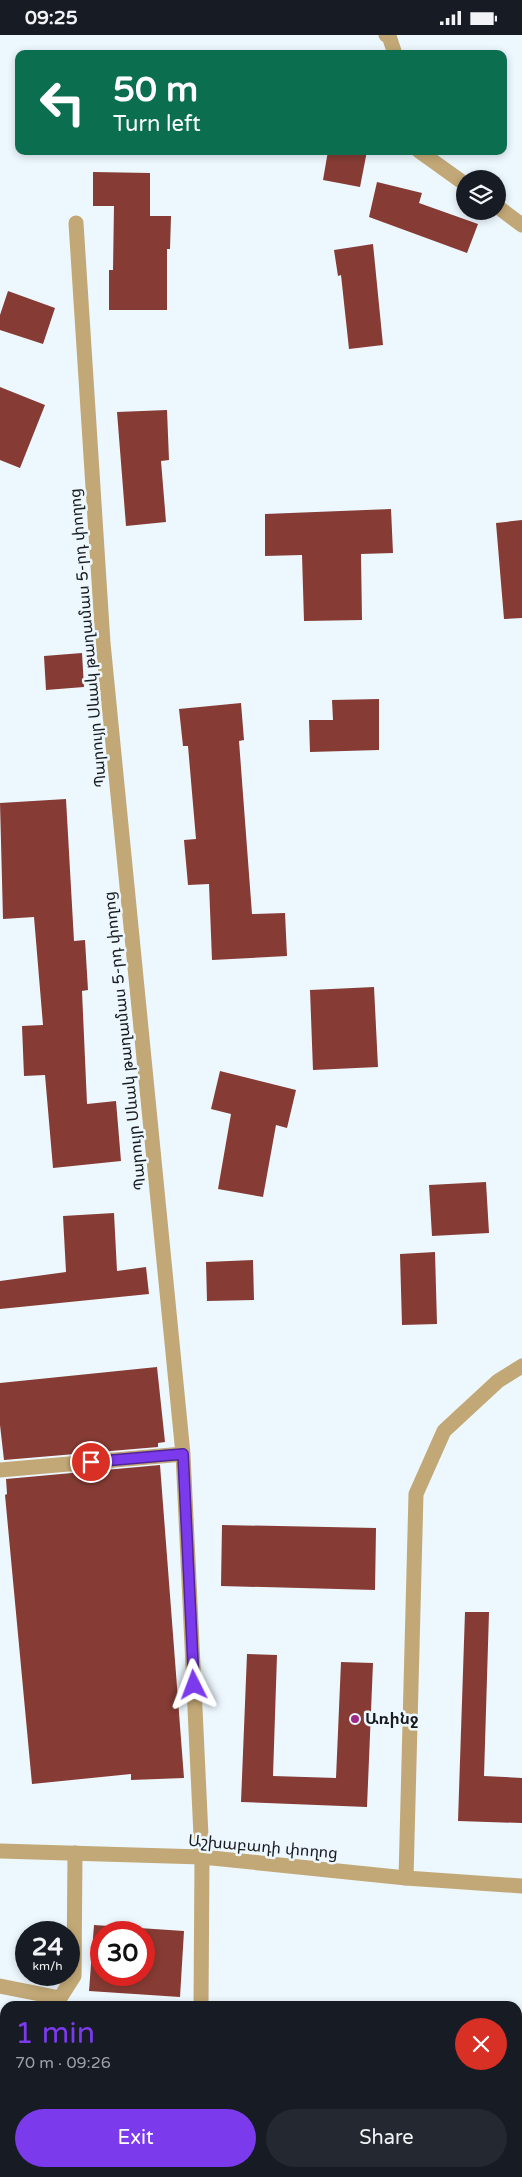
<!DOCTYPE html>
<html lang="en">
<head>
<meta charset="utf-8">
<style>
  :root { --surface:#171b24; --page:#242831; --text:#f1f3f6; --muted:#9ea1a6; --accent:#7c3aed }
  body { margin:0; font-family:"Varela Round","Noto Sans Armenian",sans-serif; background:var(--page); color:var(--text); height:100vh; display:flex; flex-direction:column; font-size:19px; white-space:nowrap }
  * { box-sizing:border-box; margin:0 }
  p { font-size:16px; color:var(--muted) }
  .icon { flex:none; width:28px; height:28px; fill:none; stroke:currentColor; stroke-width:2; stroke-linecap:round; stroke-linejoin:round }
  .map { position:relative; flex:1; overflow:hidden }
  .side { position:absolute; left:0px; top:1966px; width:522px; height:176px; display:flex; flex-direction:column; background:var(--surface); border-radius:15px 15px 0 0; box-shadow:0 2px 8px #0003 }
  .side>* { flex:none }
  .banner { position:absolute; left:15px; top:15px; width:492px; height:105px; border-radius:10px; box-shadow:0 2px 8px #0003; background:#0b6e4f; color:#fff; overflow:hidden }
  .tools { position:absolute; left:456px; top:135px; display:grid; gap:10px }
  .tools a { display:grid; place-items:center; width:50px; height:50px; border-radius:50%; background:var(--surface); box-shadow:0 2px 8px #0003; font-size:25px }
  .speed { position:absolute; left:15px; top:1886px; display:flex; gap:10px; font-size:25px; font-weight:700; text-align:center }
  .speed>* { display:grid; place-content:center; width:65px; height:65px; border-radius:50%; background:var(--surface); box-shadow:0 2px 8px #0003; line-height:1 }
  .speed small { font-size:12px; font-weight:400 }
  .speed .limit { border:8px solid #d22; background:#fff; color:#111 }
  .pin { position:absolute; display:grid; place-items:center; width:42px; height:42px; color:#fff; margin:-21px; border:2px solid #fff; border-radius:50%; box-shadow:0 1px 5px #0007 }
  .me { position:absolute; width:55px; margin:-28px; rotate:357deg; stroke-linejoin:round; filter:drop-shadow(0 0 4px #0008) }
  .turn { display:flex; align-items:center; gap:18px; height:105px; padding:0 15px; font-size:22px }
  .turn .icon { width:65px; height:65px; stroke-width:2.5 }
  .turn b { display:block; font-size:35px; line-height:42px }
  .round { display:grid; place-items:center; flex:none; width:52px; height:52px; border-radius:26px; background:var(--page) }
  .head { display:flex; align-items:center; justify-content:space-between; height:85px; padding:0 15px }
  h1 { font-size:30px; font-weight:600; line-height:38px; color:var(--accent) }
  .action { display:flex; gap:10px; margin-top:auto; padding:10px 15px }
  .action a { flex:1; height:58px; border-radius:30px; background:var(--accent); color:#fff; font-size:20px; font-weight:600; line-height:58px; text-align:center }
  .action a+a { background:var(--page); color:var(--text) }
  .status { display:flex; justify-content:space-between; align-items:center; height:35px; padding:0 25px; background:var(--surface); direction:ltr }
  .status svg { height:14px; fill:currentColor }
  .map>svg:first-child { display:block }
</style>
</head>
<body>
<div class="status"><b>09:25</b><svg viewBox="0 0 49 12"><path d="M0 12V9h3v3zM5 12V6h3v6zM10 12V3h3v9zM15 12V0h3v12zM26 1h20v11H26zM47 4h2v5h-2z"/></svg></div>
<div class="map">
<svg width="522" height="2142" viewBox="0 0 522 2142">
  <rect width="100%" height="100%" fill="#edf7fe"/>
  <path fill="#863c34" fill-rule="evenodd" d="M328,116H367L360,152L323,145Z
    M93,137L150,138V181H171L170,214H167V275H109V235H113L114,171H93Z
    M377,147L422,158L419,168L478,189L467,218L369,182Z
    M373,209L383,310L349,314L341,240L338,241L334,215Z
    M8,256L55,273L43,309L0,295V280Z
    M0,352L45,370L20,433L0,425Z
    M167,375L169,425L161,426L166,487L126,491L117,377Z
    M391,474L393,518L361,519L362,585L304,586L302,520L265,521V479Z
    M522,485V583L504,584L496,488Z
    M82,618L84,652L46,655L44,621Z
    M379,664V715L310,717L309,685H333L332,665Z
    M241,668L244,705L239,706L252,879L285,878L287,921L212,925L209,849L188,850L184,805L196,804L188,711H183L179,674Z
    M66,764L74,906L85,905L88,955L82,956L87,1069L116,1066L121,1126L53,1133L45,1040L24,1041L22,991L43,990L34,882L3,884L0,768Z
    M374,952L378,1032L313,1035L310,955Z
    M220,1036L296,1055L287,1093L276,1090L263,1162L218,1154L231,1079L211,1074Z
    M486,1147L489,1198L432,1201L429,1150Z
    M114,1178L117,1236L146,1232L149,1259L0,1274V1246L66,1237L63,1181Z
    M435,1217L437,1289L402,1290L400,1219Z
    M253,1225L254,1265L207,1266L206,1227Z
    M157,1332L165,1407L158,1408V1412L4,1425L0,1390V1348Z
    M160,1430L184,1743L131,1745V1739L32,1749L5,1460L7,1459L6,1444Z
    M222,1490L376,1493L375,1555L221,1551Z
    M465,1577H489L484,1741L522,1743V1788L458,1786Z
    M247,1619L277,1620L273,1741L336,1743L341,1627L373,1628L367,1772L241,1767Z
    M94,1890L184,1896L180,1962L89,1956ZM101,1898H144V1940H101Z"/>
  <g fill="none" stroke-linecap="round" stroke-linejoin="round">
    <path stroke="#c2a876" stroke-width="15" d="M406,1843L416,1459L444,1396L498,1346L522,1331
      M0,1951L60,1963L74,1941L75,1818
      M145,2142L150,2138"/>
    <path stroke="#c2a876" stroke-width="15" d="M386,0L389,1L395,19
      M419,116L465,149
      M498,172L522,190
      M76,188L103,608L183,1419L202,1822L201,1971
      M0,1435L183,1419
      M200,2142V2138"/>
    <path stroke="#c2a876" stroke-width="15" d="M0,1816L202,1822L406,1843L522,1851"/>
  </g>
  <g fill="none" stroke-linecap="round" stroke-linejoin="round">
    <defs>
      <path id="route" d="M91,1427L183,1419L194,1650"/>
    </defs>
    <use href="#route" stroke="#51269a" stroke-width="12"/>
    <use href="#route" stroke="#7c3aed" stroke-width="9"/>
  </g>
  <circle fill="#9c2a86" stroke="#edf7fe" stroke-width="2" cx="355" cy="1684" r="5"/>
  <g text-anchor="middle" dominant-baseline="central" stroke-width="5" stroke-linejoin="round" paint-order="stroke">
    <g font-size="16" fill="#191c1f" stroke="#edf7fe">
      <text transform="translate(88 603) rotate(-95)">Պարույր Սևակ թաղամաս 5-րդ փողոց</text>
      <text transform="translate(125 1006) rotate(-96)">Պարույր Սևակ թաղամաս 5-րդ փողոց</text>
      <text transform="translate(263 1812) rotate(5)">Աշխաբադի փողոց</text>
    </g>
    <g font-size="16" font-weight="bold" fill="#191c1f" stroke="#edf7fe" text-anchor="start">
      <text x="365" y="1684">Առինջ</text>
    </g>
  </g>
</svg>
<div class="tools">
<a><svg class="icon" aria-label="layers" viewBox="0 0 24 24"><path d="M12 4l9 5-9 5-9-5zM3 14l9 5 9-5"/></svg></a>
</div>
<div class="speed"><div>24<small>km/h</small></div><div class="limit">30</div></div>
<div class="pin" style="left:91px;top:1427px;background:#d93025"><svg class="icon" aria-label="arrive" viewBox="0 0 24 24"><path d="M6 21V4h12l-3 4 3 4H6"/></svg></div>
<svg class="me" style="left:194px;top:1650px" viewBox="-20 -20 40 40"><path d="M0-17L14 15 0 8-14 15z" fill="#7c3aed" stroke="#fff" stroke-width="4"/></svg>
<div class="banner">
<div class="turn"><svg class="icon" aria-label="left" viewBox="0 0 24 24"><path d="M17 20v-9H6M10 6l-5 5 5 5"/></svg><div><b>50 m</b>Turn left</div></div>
</div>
<section class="side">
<div class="head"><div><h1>1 min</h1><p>70 m · 09:26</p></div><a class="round" style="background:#d93025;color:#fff"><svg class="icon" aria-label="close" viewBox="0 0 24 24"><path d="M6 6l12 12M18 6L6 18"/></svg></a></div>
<div class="action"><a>Exit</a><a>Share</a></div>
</section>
</div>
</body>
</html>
